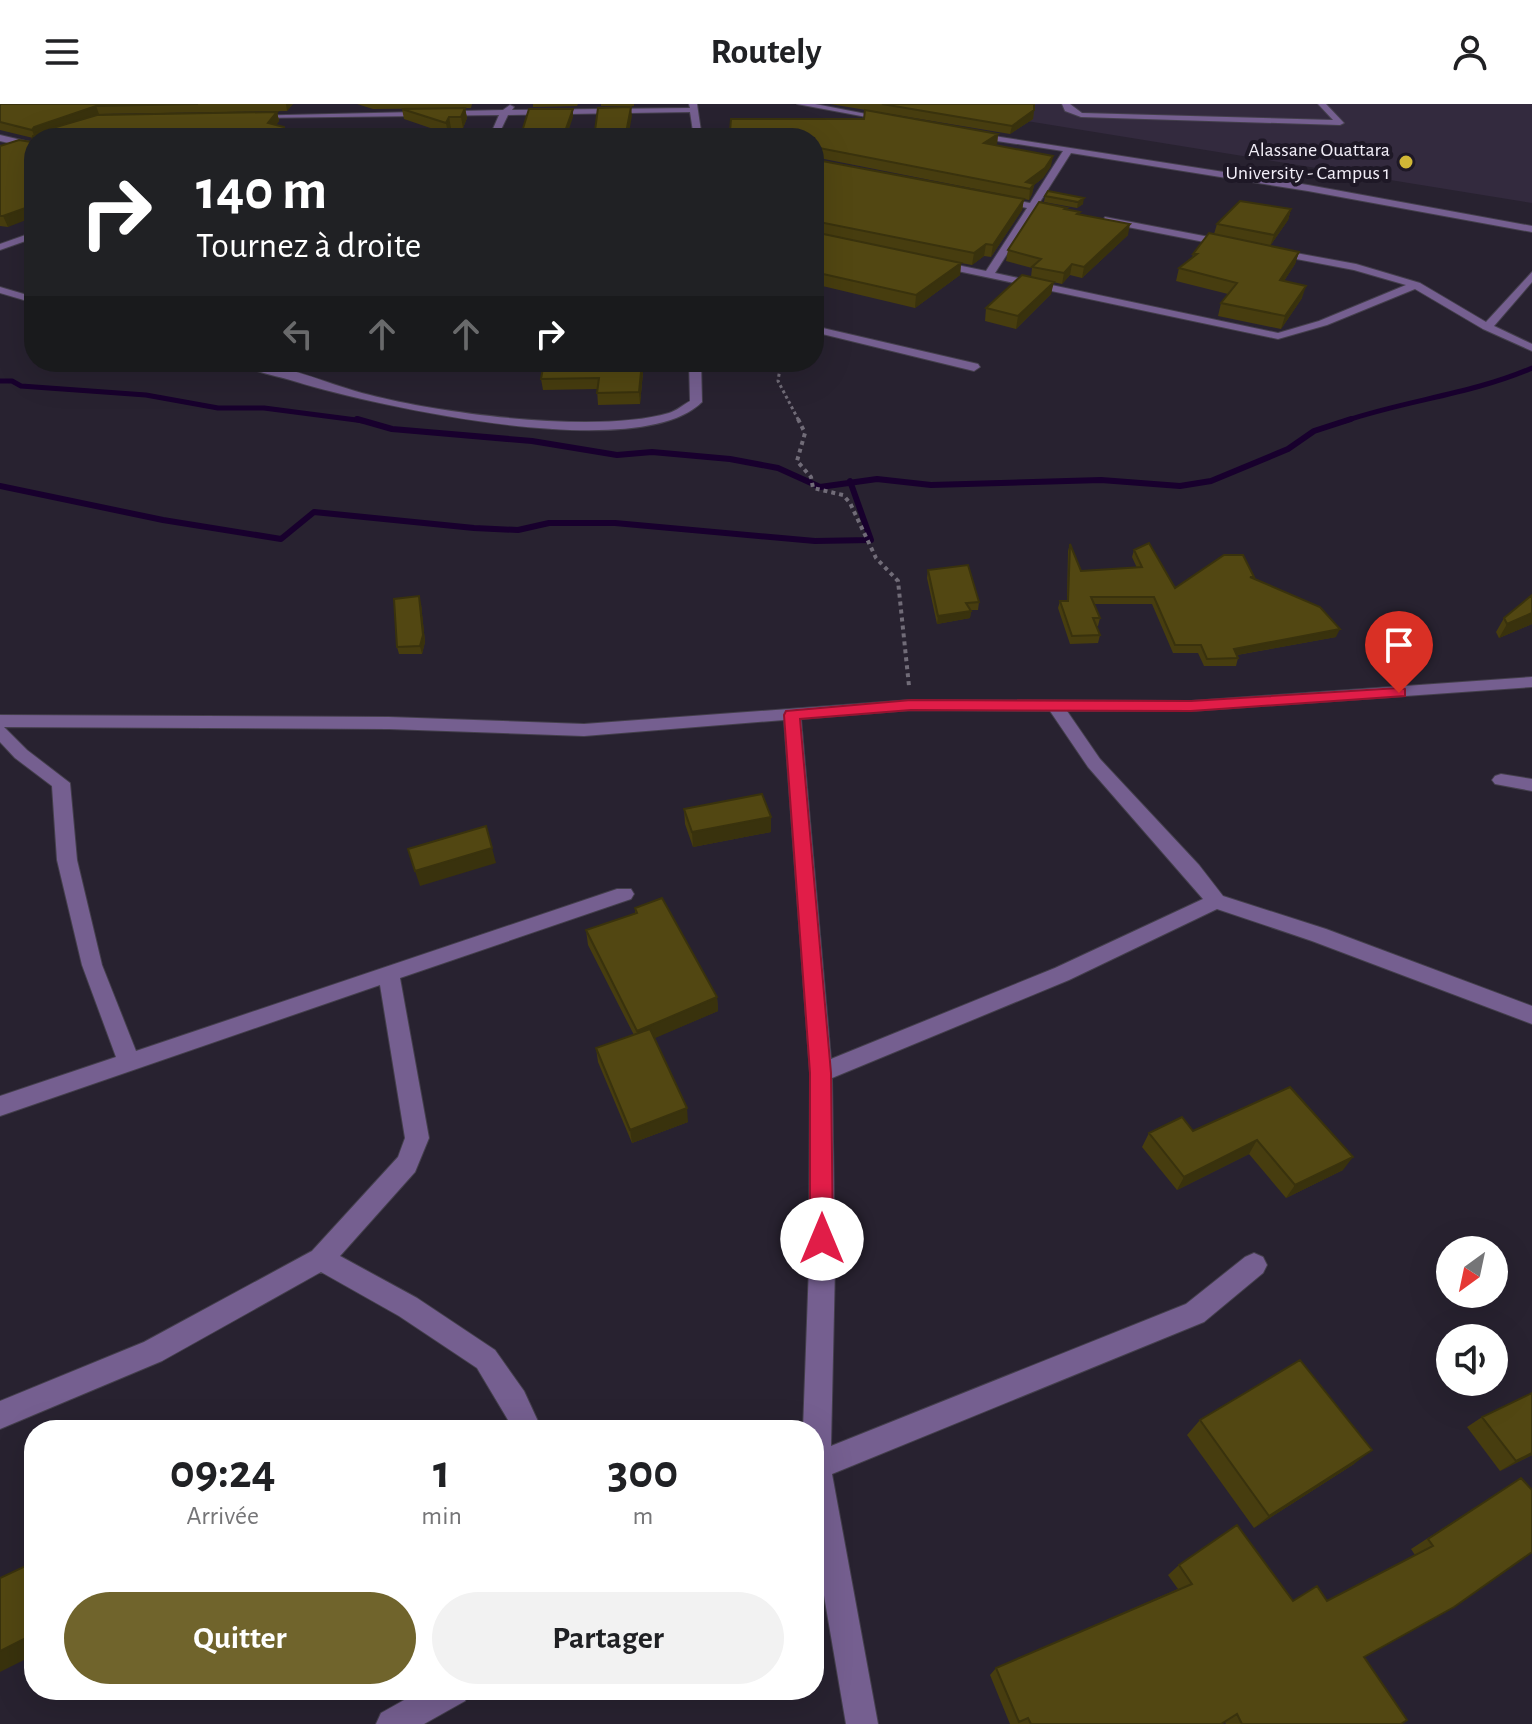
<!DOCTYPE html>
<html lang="fr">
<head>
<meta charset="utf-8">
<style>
  :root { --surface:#fff; --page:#f2f2f2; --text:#202124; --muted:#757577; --accent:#70642c }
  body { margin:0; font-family:"Alegreya Sans",sans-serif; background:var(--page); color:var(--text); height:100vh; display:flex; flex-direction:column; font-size:30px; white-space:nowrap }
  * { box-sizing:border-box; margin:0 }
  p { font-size:26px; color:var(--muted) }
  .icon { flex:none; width:44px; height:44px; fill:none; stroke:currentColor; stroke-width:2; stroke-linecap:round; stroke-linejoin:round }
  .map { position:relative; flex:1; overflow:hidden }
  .sheet { position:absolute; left:24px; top:1316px; width:800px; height:280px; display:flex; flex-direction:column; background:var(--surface); border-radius:32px; box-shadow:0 8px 32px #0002 }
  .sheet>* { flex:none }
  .top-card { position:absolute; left:24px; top:24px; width:800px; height:244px; border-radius:32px; box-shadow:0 8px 32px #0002; background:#202124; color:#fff; overflow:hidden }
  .needle { width:52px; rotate:213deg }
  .controls { position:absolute; left:1436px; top:1132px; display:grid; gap:16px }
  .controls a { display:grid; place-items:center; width:72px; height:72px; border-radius:50%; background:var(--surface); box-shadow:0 8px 32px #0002; font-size:40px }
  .pin { position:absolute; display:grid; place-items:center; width:68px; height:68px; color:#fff; margin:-82px -34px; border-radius:50% 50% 50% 0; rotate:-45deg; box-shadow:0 0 8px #0007 }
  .pin .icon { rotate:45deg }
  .me { position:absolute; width:88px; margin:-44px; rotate:0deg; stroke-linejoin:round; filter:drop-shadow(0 0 6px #0008) }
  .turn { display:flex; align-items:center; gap:28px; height:168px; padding:0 40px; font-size:36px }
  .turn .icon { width:104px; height:104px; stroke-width:2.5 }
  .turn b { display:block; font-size:56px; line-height:68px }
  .lanes { display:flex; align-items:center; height:76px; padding:0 40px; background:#0003; justify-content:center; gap:40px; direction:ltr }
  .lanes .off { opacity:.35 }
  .eta { display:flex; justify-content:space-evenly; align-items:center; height:136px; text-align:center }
  .eta b { font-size:48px; font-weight:700; line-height:56px }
  .button { display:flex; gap:16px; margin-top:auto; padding:16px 40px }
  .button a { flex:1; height:92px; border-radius:48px; background:var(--accent); color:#fff; font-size:32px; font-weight:700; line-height:92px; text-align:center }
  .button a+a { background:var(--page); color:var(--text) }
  header { display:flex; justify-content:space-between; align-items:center; height:104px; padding:0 40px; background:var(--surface); font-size:36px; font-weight:700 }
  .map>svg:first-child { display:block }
</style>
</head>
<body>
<header><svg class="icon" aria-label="menu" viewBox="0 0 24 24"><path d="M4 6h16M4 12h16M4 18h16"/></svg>Routely<svg class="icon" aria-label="person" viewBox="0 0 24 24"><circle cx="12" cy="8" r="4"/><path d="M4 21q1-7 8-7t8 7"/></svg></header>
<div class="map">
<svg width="1532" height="1620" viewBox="0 0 1532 1620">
  <rect width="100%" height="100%" fill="#282230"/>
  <path fill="#332a3e" d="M919,0H1532V99L977,9Z"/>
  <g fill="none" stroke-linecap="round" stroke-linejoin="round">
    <path stroke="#18002d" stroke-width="5" d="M0,277H12L21,282L146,291L218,304H264L364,317
      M1345,317C1407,296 1472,290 1532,264"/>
    <path stroke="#18002d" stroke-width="6" d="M357,315L392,325L532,337L617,351L652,348L730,355L778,364L820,383L877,375L931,381L1101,376L1180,382L1211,377L1288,345L1314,327L1351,315
      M0,382L163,416L281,435L314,408L474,424L518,426L549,419H615L815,437L871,436L850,377"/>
    <defs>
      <path id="minor" d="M689,0H697L702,34H694L690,8L508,11L497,34H489L499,11L252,14L248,12L503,6L510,1L514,3L512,6L690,4Z
        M797,0H815L892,15L888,17Z
        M1062,0H1070L1082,9L1333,16L1318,0H1326L1344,19L1340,21L1081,13L1065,7Z
        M968,28L1308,81L1532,122V128L1308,87L1071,49L1038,101L1066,108L1061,111L1035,106L995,169L1278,229L1319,217L1406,181L1354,166L1270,150L1269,148L1274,145L1356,160L1420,179L1486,218L1532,168V178L1494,222L1532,240V247L1483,225L1415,185L1327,221L1278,235L929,161V157L933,156L986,167L1027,104L993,96L998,93L1030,99L1063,47L971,33Z
        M0,31L34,39V45L0,37Z
        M1105,113L1230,137L1235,140L1230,143L1102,118Z
        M34,128V134L0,146V140Z
        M0,183L34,193V199L0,189Z
        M814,222L978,260L980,263L974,267L814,228Z
        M239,258C283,258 328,281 370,291C443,310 597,330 669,309C676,307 683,301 690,297L689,258H701L702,298C639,361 376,302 297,278C279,272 254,269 239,258Z
        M1532,573V583L1191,607H1067L1100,655L1199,761L1223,792L1326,825L1532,902V920L1312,837L1217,805L1069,876L832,974L835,1162L831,1342L1186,1200L1245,1153L1254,1149L1263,1153L1267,1161L1263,1169L1204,1218L832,1370L878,1620H846L814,1433V1326H803L809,1162L810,969L784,616L584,632L389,625L4,623L27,646L70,679L77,756L102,861L136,947L617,785H631L634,790L631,795L400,874L429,1034L415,1068L340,1152L417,1194L495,1246L524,1287L542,1326H514L477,1264L399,1212L321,1168L162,1257L0,1325V1297L144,1238L312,1147L398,1053L405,1034L380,881L0,1012V992L116,953L82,861L57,756L52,682L15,654L0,638V611L389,613L584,620L911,596L1191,597ZM911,606L1050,607L1088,663L1203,795L1055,864L831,955L801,615Z
        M1501,670L1532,675V687L1495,680L1492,676L1495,672Z
        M422,1586H470L465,1597L424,1620H376L381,1609Z"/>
    </defs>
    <use href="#minor" stroke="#443f4c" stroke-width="2"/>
    <path stroke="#716c78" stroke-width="3" stroke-dasharray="3 3" stroke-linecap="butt" d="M781,258L778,277L799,317"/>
    <path stroke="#716c78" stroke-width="4" stroke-dasharray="4 4" stroke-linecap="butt" d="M798,315L805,329L797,357L811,373L813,384L843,391L850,399L876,454L898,477L909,582"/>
    <use href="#minor" fill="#755f90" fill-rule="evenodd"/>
  </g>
  <path fill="#473d0f" d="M0,0H293L287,7L99,10L96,11L277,8L279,17L276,21L34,34L8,123L0,122V42L32,38L33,34L0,26Z
    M357,0H472L471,4L373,5Z
    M533,0H578L577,2L533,3Z
    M601,0H634V2H601Z
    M830,0H1034L1033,15L1010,30Z
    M465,4L467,14L463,24H451L448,30L404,15L402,5Z
    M730,27L998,30L997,40L994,41L1051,62L1043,74L1034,81L1032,90L1029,96L1024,95L1022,106L991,153L984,152L972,161L961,159L960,171L915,204L814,180V58L1016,93L814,53V34H730Z
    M1045,92L1083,100L1077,104L1044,98Z
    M1067,104V106L1080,108L1079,111L1128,131L1082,174L1070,171L1062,180L1053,178L1051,190L1016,225L985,217L986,204L1031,173L1032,164L1006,157L1008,146Z
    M1291,105L1288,116L1270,142L1299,148L1295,160L1284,177L1302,194L1281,225L1218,212L1221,199L1228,190L1176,177L1179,164L1192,154L1193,150L1214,130L1217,120Z
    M644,258L640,300L598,301L597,285L543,286L541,275Z
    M1070,440L1081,467L1137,464L1132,453L1134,446L1175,484L1254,473V475L1336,533L1237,551L1238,554L1236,562H1204L1198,549H1173L1152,500H1094L1100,514L1098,522H1096L1100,531L1098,539L1070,540L1058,504L1060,497H1067L1068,447Z
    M928,466L979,498L978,506H971L970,514L937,520L927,474Z
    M1532,491V520L1499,534L1496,528L1504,514Z
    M421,500L425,538L422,550H399L397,543Z
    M684,705L771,713V728L693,743L685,720Z
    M635,804L717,893L718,907L654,934L688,1018L632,1039L598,958L596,944L634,931L588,841L586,826L635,809Z
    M1290,983L1343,1066L1286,1094L1249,1050L1177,1086L1142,1043L1149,1029L1193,1027Z
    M1482,1313L1532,1351L1500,1367L1467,1323Z
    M1200,1316L1354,1360L1254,1424L1187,1331Z
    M1521,1374L1364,1553L1401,1620H1226L1225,1618L1221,1620H1010L990,1571L996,1564L1178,1485L1168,1471L1179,1461L1293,1497H1327L1415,1451L1411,1445Z"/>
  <path fill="#39320d" d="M286,0H293L287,7Z
    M96,2L99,10L44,29L39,28L40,30L35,34L32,26L34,23Z
    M631,3L632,12L628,34L626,29Z
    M465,4L467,14L463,24L461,13Z
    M573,5V13L566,34H560Z
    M1034,6L1033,15L1010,30L1012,22Z
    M277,8L279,17L271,28L268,19Z
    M449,13L451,24L448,30L446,19Z
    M998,30L997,40L983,49L984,39Z
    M1053,52L1051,62L1043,74L1034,81L1032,90L1029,96L1030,85L1026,78Z
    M1084,94L1083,100L1077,104L1078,98Z
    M1024,95L1022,106L991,153L993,141Z
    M34,101V113L8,123L3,112Z
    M1291,105L1288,116L1270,142L1274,131Z
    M1130,120L1128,131L1082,174L1084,163Z
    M986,140L984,152L972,161L974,149Z
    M1299,148L1295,160L1276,189L1280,176Z
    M961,159L960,171L915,204L916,191Z
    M1072,160L1070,171L1062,180L1064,169Z
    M1054,178L1051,190L1016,225L1018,212Z
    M1306,182L1302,194L1281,225L1285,212Z
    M642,258H644L640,300L639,288Z
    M419,492L421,500L425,538L422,550L420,542Z
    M971,507L970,514L937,520L938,512Z
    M1532,509V520L1499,534L1507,520Z
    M1340,525L1336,533L1231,552L1234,545Z
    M771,713V728L693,743L692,728Z
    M492,744L496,759L420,782L415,767Z
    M717,893L718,907L639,941L637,927Z
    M687,1004L688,1018L632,1039L630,1026Z
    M1257,1036L1249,1050L1177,1086L1184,1073Z
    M1353,1053L1343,1066L1286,1094L1295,1081Z
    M1372,1346L1354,1360L1254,1424L1269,1412Z
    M1532,1349V1351L1500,1367L1516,1357Z
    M34,1530V1551L0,1568V1547Z"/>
  <path fill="#524712" stroke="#39320d" stroke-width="2" d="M0,0H198L96,2L34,23L32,26L0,18Z
    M882,0H1034V6L1012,22Z
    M631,3L626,29H661V34H594L598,4Z
    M465,4L461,13H449L446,19L402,5Z
    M529,5H573L563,33L560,34H520Z
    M865,6L998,30L984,39L1053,52L1045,64L1026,78L1034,80L1030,85L814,43V34H766L730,27L731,15H864Z
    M277,8L268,19L284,23V29L307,34H34V101L3,112H0V42L19,36L32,38L33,32L43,29L39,28L97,11Z
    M817,56L1024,95L993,141L986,140L974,149L814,117V58Z
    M1048,87L1084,94L1078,98L1045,92Z
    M1240,97L1291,105L1274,131L1217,120Z
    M1039,98L1067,104L1065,105L1080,108L1077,110L1130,120L1084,163L1072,160L1064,169L1032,163L1041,155L1008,146Z
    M814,128L961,159L916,191L814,168Z
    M1209,129L1299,148L1280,176L1306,182L1285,212L1221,199L1237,179L1179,164L1197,150H1193Z
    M1022,171L1054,178L1018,212L986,204Z
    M544,258H642L639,288L597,289L599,274L541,275Z
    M1149,439L1175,484L1224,451H1243L1254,473H1250L1320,503L1340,525L1234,545L1238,554L1207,555L1201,541H1175L1154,493H1091L1100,514H1093L1100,531L1072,532L1060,497H1068L1070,440L1081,467L1142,463L1134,446Z
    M968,461L979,498L966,499L971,507L938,512L928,466Z
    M1532,491V509L1507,520L1504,514Z
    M419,492L423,531L420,542L397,543L394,495Z
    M762,690L771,713L692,728L684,705Z
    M486,722L492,744L415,767L408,745Z
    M662,794L717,893L637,927L586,826L637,809L635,804Z
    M650,925L687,1004L630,1026L596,944Z
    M1290,983L1353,1053L1295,1081L1257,1036L1184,1073L1149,1029L1182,1013L1193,1027Z
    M1300,1256L1372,1346L1269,1412L1200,1316Z
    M1532,1289V1349L1516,1357L1482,1313Z
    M1521,1374L1532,1386V1448L1454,1503L1364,1553L1407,1616L1401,1620H1242L1237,1610L1221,1620H1031L1028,1614L1019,1618L996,1564L1192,1480L1179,1461L1237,1421L1293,1497L1317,1482L1327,1497L1433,1442L1428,1435Z
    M34,1458V1530L0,1547V1474Z"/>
  <path fill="#e11d48" stroke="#92132f" stroke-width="2" d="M1399,584L1405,585V592L1191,607L911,606L800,615L831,969L833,1135L830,1142L822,1145L814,1142L810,1135V969L784,611L786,607L911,596L1191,597Z"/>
  <circle fill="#d1b736" stroke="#1e1826" stroke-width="3" cx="1406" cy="58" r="8"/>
  <g text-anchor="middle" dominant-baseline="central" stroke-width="8" stroke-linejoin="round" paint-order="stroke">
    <g font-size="20" fill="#f2eef8" stroke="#1e1826" text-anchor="end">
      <text x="1390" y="46">Alassane Ouattara<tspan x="1390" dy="23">University - Campus 1</tspan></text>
    </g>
  </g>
</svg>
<div class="controls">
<a><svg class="needle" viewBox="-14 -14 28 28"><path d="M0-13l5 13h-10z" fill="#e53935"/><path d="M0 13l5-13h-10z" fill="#757577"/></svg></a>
<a><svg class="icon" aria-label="sound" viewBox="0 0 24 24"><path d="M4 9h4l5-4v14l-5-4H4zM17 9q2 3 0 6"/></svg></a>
</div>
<div class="pin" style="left:1399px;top:589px;background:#d93025"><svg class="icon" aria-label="arrive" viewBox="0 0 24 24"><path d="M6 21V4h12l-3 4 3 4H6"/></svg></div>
<svg class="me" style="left:822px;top:1135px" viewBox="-20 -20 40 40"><circle r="19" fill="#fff"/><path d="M0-13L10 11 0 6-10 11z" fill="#e11d48"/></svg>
<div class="top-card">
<div class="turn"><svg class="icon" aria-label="right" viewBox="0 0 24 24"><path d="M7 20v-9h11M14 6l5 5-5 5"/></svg><div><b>140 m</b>Tournez à droite</div></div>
<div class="lanes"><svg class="icon off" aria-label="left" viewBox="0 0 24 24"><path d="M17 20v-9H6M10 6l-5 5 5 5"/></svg><svg class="icon off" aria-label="ahead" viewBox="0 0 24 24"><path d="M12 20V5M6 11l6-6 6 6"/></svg><svg class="icon off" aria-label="ahead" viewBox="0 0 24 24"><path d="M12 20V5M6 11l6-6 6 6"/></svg><svg class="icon" aria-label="right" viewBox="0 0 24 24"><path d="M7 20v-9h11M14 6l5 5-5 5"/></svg></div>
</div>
<section class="sheet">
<div class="eta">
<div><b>09:24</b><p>Arrivée</p></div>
<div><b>1</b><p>min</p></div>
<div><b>300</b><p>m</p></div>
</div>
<div class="button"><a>Quitter</a><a>Partager</a></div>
</section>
</div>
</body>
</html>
